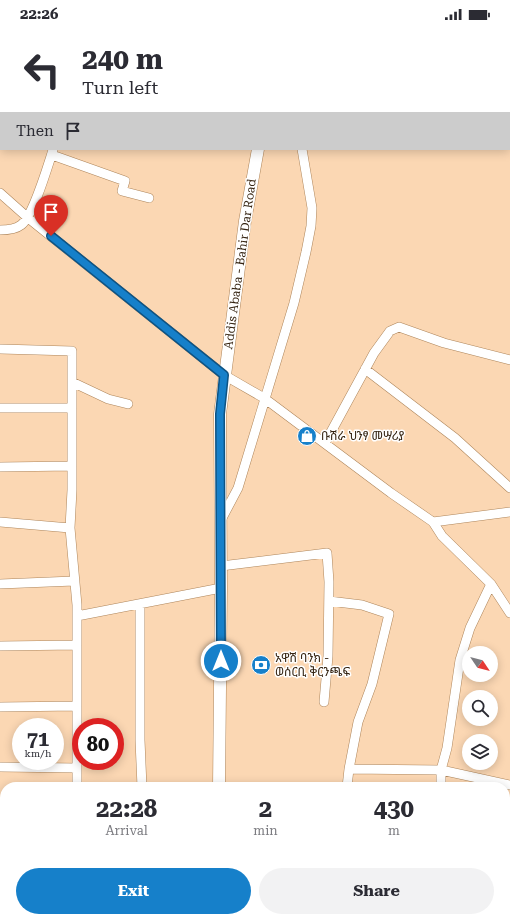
<!DOCTYPE html>
<html lang="en">
<head>
<meta charset="utf-8">
<style>
  :root { --surface:#fff; --page:#f2f2f3; --text:#2b2b33; --muted:#7c7c81; --accent:#1680ca }
  body { margin:0; font-family:"Roboto Serif","Noto Sans Ethiopic",serif; background:var(--page); color:var(--text); height:100vh; display:flex; flex-direction:column; font-size:15px; white-space:nowrap }
  * { box-sizing:border-box; margin:0 }
  p { font-size:13px; color:var(--muted) }
  .icon { flex:none; width:22px; height:22px; fill:none; stroke:currentColor; stroke-width:2; stroke-linecap:round; stroke-linejoin:round }
  .map { position:relative; flex:1; overflow:hidden }
  .panel { position:absolute; left:0px; top:754px; width:510px; height:140px; display:flex; flex-direction:column; background:var(--surface); border-radius:16px 16px 0 0; box-shadow:0 2px 10px #0003 }
  .panel>* { flex:none }
  .hud { position:absolute; left:0px; top:0px; width:510px; height:122px; box-shadow:0 2px 10px #0003; background:#fff; color:var(--text); overflow:hidden }
  .needle { width:26px; rotate:125deg }
  .buttons { position:absolute; left:462px; top:618px; display:grid; gap:8px }
  .buttons a { display:grid; place-items:center; width:36px; height:36px; border-radius:50%; background:var(--surface); box-shadow:0 2px 10px #0003; font-size:20px }
  .speed { position:absolute; left:12px; top:690px; display:flex; gap:8px; font-size:20px; font-weight:700; text-align:center }
  .speed>* { display:grid; place-content:center; width:52px; height:52px; border-radius:50%; background:var(--surface); box-shadow:0 2px 10px #0003; line-height:1 }
  .speed small { font-size:10px; font-weight:400 }
  .speed .limit { border:6px solid #d22; background:#fff; color:#111 }
  .pin { position:absolute; display:grid; place-items:center; width:34px; height:34px; color:#fff; margin:-41px -17px; border-radius:50% 50% 50% 0; rotate:-45deg; box-shadow:0 0 4px #0007 }
  .pin .icon { rotate:45deg }
  .me { position:absolute; width:44px; margin:-22px; rotate:0deg; stroke-linejoin:round; filter:drop-shadow(0 0 3px #0008) }
  .turn { display:flex; align-items:center; gap:14px; height:84px; padding:0 16px; font-size:18px }
  .turn .icon { width:52px; height:52px; stroke-width:2.5 }
  .turn b { display:block; font-size:28px; line-height:34px }
  .then { display:flex; align-items:center; height:38px; padding:0 16px; background:#0003; gap:8px; font-size:15px }
  .eta { display:flex; justify-content:space-evenly; align-items:center; height:68px; text-align:center }
  .eta b { font-size:24px; font-weight:700; line-height:28px }
  .action { display:flex; gap:8px; margin-top:auto; padding:8px 16px }
  .action a { flex:1; height:46px; border-radius:24px; background:var(--accent); color:#fff; font-size:16px; font-weight:700; line-height:46px; text-align:center }
  .action a+a { background:var(--page); color:var(--text) }
  .status { display:flex; justify-content:space-between; align-items:center; height:28px; padding:0 20px; background:var(--surface); direction:ltr }
  .status svg { height:11px; fill:currentColor }
  .map>svg:first-child { display:block }
</style>
</head>
<body>
<div class="status"><b>22:26</b><svg viewBox="0 0 49 12"><path d="M0 12V9h3v3zM5 12V6h3v6zM10 12V3h3v9zM15 12V0h3v12zM26 1h20v11H26zM47 4h2v5h-2z"/></svg></div>
<div class="map">
<svg width="510" height="894" viewBox="0 0 510 894">
  <defs>
    <pattern id="industrial-grid" width="8" height="8" patternUnits="userSpaceOnUse"><rect width="8" height="8" fill="#fdcb98"/><path d="M0 4h8M4 0v8" fill="none" stroke="#d9ae82"/></pattern>
  </defs>
  <rect width="100%" height="100%" fill="#fbd7b3"/>
  <path fill="url(#industrial-grid)" d="M375,0H508L380,1Z"/>
  <g fill="none" stroke-linecap="round" stroke-linejoin="round">
    <defs>
      <path id="minor" d="M82,1V0
        M118,1L122,0
        M0,6L1,5
        M0,15H1
        M52,127L125,153L122,163L149,170
        M0,165L27,189L224,347L264,370L391,465L433,494L442,508L491,556L510,585
        M0,202C6,202 16,201 21,197C33,189 48,137 53,122
        M0,321L72,323V462L70,500L77,577V759
        M365,341L455,410L510,460
        M72,354L108,371L128,376
        M0,380H72
        M325,415L374,325L390,303L399,299L444,315L510,332
        M0,439L72,438
        M221,492L238,460L294,275L306,224L311,198L312,180L302,121
        M0,494L70,500
        M433,494L510,484
        M221,538L327,525L329,554L328,628L324,674
        M0,556L74,553
        M329,573L362,577L389,586L372,656L358,694L349,741
        M140,576V712L142,759
        M77,588L221,560
        M0,618L77,617
        M0,679L77,678
        M0,739L77,740
        M347,759L349,741L441,742L510,757
        M441,759V742L447,720L460,632L470,600L491,556
        M0,800H5
        M0,857H5
        M121,889L150,894
        M402,889L408,894
        M71,894L73,889
        M329,894L330,889
        M435,894L436,889"/>
      <path id="highway" d="M279,1V0
        M219,759L221,560L220,386L245,193L258,121
        M222,894V889"/>
    </defs>
    <use href="#minor" stroke="#ae855a" stroke-width="10"/>
    <use href="#highway" stroke="#ae855a" stroke-width="13"/>
    <use href="#minor" stroke="#fff" stroke-width="9"/>
    <use href="#highway" stroke="#fff" stroke-width="12"/>
  </g>
  <g fill="none" stroke-linecap="round" stroke-linejoin="round">
    <defs>
      <path id="route" d="M51,208L224,347L220,386L221,633"/>
    </defs>
    <use href="#route" stroke="#0e5383" stroke-width="10"/>
    <use href="#route" stroke="#1680ca" stroke-width="7"/>
  </g>
  <defs>
    <symbol id="shop-disc" viewBox="-11 -11 22 22"><circle r="9.5" fill="#1680ca" stroke="#fff"/><path d="M-5-2.5h2.3a2.7 3.5 0 0 1 5.4 0H5L5.5 6h-11ZM-1.5-2.5h3a1.5 2.3 0 0 0-3 0Z" fill="#fff"/></symbol>
    <symbol id="bank-disc" viewBox="-11 -11 22 22"><circle r="9.5" fill="#1680ca" stroke="#fff"/><path d="M-6-4H6V4H-6ZM0-2.3a2.3 2.3 0 1 0 0 4.6a2.3 2.3 0 1 0 0-4.6Z" fill="#fff"/></symbol>
  </defs>
  <g fill-rule="evenodd">
    <use href="#shop-disc" x="296" y="397" width="22" height="22"/>
    <use href="#bank-disc" x="250" y="626" width="22" height="22"/>
  </g>
  <g text-anchor="middle" dominant-baseline="central" stroke-width="3" stroke-linejoin="round" paint-order="stroke">
    <g font-size="12" fill="#362513" stroke="#fff">
      <text transform="translate(240 236) rotate(-82)">Addis Ababa - Bahir Dar Road</text>
    </g>
    <g font-size="12" fill="#362513" stroke="#fff" text-anchor="start">
      <text x="321" y="408">ቡሽራ ህንፃ መሣሪያ</text>
      <text x="275" y="630">አዋሽ ባንክ -<tspan x="275" dy="14">ወሰርቢ ቅርንጫፍ</tspan></text>
    </g>
  </g>
</svg>
<div class="buttons">
<a><svg class="needle" viewBox="-14 -14 28 28"><path d="M0-13l5 13h-10z" fill="#e53935"/><path d="M0 13l5-13h-10z" fill="#7c7c81"/></svg></a>
<a><svg class="icon" aria-label="search" viewBox="0 0 24 24"><circle cx="10" cy="10" r="6"/><path d="M15 15l6 6"/></svg></a>
<a><svg class="icon" aria-label="layers" viewBox="0 0 24 24"><path d="M12 4l9 5-9 5-9-5zM3 14l9 5 9-5"/></svg></a>
</div>
<div class="speed"><div>71<small>km/h</small></div><div class="limit">80</div></div>
<div class="pin" style="left:51px;top:208px;background:#d93025"><svg class="icon" aria-label="arrive" viewBox="0 0 24 24"><path d="M6 21V4h12l-3 4 3 4H6"/></svg></div>
<svg class="me" style="left:221px;top:633px" viewBox="-20 -20 40 40"><circle r="17" fill="#1680ca" stroke="#fff" stroke-width="3"/><path d="M0-11L8 9 0 5-8 9z" fill="#fff"/></svg>
<div class="hud">
<div class="turn"><svg class="icon" aria-label="left" viewBox="0 0 24 24"><path d="M17 20v-9H6M10 6l-5 5 5 5"/></svg><div><b>240 m</b>Turn left</div></div>
<div class="then">Then<svg class="icon" aria-label="arrive" viewBox="0 0 24 24"><path d="M6 21V4h12l-3 4 3 4H6"/></svg></div>
</div>
<section class="panel">
<div class="eta">
<div><b>22:28</b><p>Arrival</p></div>
<div><b>2</b><p>min</p></div>
<div><b>430</b><p>m</p></div>
</div>
<div class="action"><a>Exit</a><a>Share</a></div>
</section>
</div>
</body>
</html>
